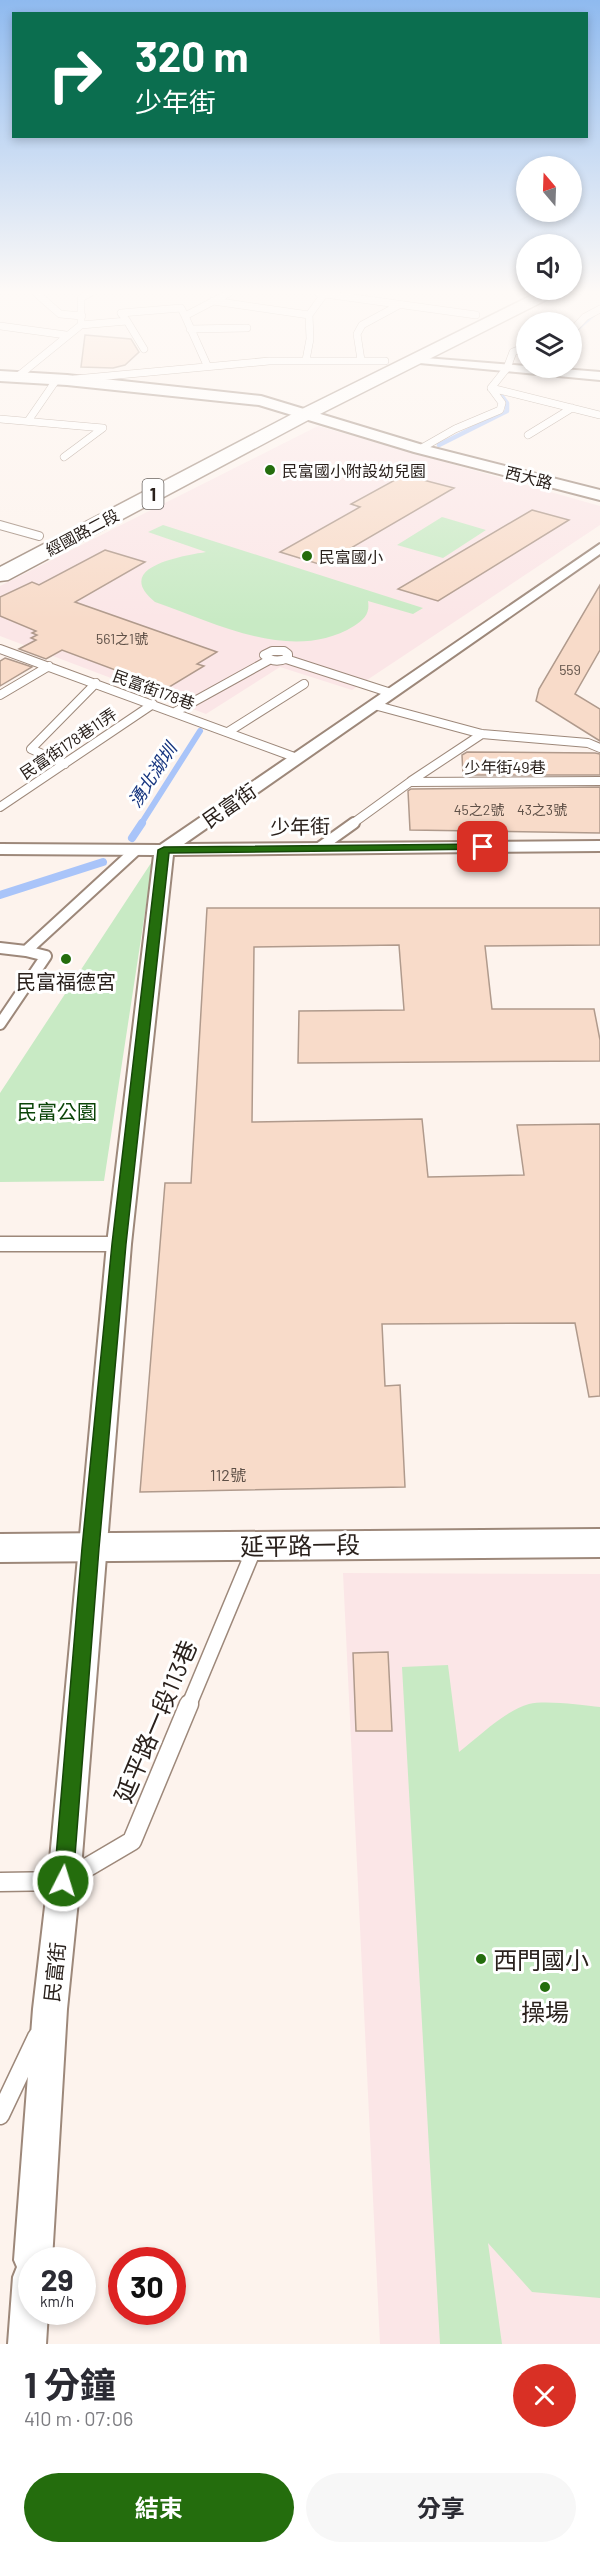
<!DOCTYPE html>
<html lang="zh-TW">
<head>
<meta charset="utf-8">
<style>
  :root { --surface:#fff; --page:#f7f7f7; --text:#2b2b33; --muted:#7c7c81; --accent:#246d0d }
  body { margin:0; font-family:Barlow,"Noto Sans TC",sans-serif; background:var(--page); color:var(--text); height:100vh; display:flex; flex-direction:column; font-size:22px; white-space:nowrap }
  * { box-sizing:border-box; margin:0 }
  p { font-size:20px; color:var(--muted) }
  .icon { flex:none; width:33px; height:33px; fill:none; stroke:currentColor; stroke-width:2; stroke-linecap:round; stroke-linejoin:round }
  .map { position:relative; height:2344px; overflow:hidden }
  .panel { display:flex; flex-direction:column; background:var(--surface); flex:1 }
  .panel>* { flex:none }
  .top-card { position:absolute; left:12px; top:12px; width:576px; height:126px; border-radius:0px; box-shadow:0 3px 9px #0003; background:#0b6e4f; color:#fff; overflow:hidden }
  .needle { width:39px; rotate:341deg }
  .tools { position:absolute; left:516px; top:156px; display:grid; gap:12px }
  .tools a { display:grid; place-items:center; width:66px; height:66px; border-radius:50%; background:var(--surface); box-shadow:0 3px 9px #0003; font-size:30px }
  .speed { position:absolute; left:18px; top:2247px; display:flex; gap:12px; font-size:30px; font-weight:700; text-align:center }
  .speed>* { display:grid; place-content:center; width:78px; height:78px; border-radius:50%; background:var(--surface); box-shadow:0 3px 9px #0003; line-height:1 }
  .speed small { font-size:15px; font-weight:400 }
  .speed .limit { border:9px solid #d22; background:#fff; color:#111 }
  .pin { position:absolute; display:grid; place-items:center; width:51px; height:51px; color:#fff; margin:-26px; border-radius:12px; box-shadow:0 3px 9px #0006 }
  .me { position:absolute; width:66px; margin:-33px; rotate:5deg; stroke-linejoin:round; filter:drop-shadow(0 0 4px #0008) }
  .turn { display:flex; align-items:center; gap:21px; height:126px; padding:0 24px; font-size:27px }
  .turn .icon { width:78px; height:78px; stroke-width:2.5 }
  .turn b { display:block; font-size:42px; line-height:51px }
  .round { display:grid; place-items:center; flex:none; width:63px; height:63px; border-radius:32px; background:var(--page) }
  .head { display:flex; align-items:center; justify-content:space-between; height:102px; padding:0 24px }
  h1 { font-size:36px; font-weight:700; line-height:45px }
  .cta { display:flex; gap:12px; margin-top:auto; padding:12px 24px }
  .cta a { flex:1; height:69px; border-radius:36px; background:var(--accent); color:#fff; font-size:24px; font-weight:700; line-height:69px; text-align:center }
  .cta a+a { background:var(--page); color:var(--text) }
  .map>svg:first-child { display:block }
</style>
</head>
<body>
<div class="map">
<svg width="600" height="2344" viewBox="0 0 600 2344">
  <rect width="100%" height="100%" fill="#fdf3ed"/>
  <path fill="#fbe6e7" d="M318,426L600,506V525L352,690L280,667L206,714L0,636V586Z
    M343,1573L600,1574V2344H380Z"/>
  <path fill="#c8eac4" d="M442,517L486,530L443,558L397,545Z
    M163,525L423,608L413,614L368,601C370,613 365,619 354,626C292,664 216,623 155,602C112,567 182,556 206,552L148,532Z
    M153,860L104,1181L0,1182V1093Z
    M448,1665L459,1752C479,1737 504,1711 529,1704C545,1700 583,1705 600,1707V2298L532,2292L488,2243L502,2344H440L402,1667Z"/>
  <g fill="none" stroke-linecap="round" stroke-linejoin="round">
    <path stroke="#a9c4f9" stroke-width="4.5" d="M572,333L594,314
      M439,445L507,411V403L501,395"/>
    <path stroke="#a9c4f9" stroke-width="6" d="M141,824L200,731"/>
    <path stroke="#a9c4f9" stroke-width="8" d="M132,838L142,823
      M0,895L103,862"/>
  </g>
  <path fill="#f8dbc9" stroke="#b09a8c" stroke-width="1.5" d="M85,335L131,339L139,352L125,365L113,368L81,367Z
    M404,475L454,488L322,565L280,552L360,507L351,504Z
    M532,510L569,520L438,601L398,589Z
    M105,550L145,562L75,602L217,652L197,664L204,666L166,689L62,650L46,659L19,649L36,640L31,638L37,635L32,633L36,631L0,616V597L32,582L39,585Z
    M600,585V650L575,694L600,709V741L536,701L539,689Z
    M5,658L32,667L0,686V661Z
    M467,752L595,753L600,754V775H463L462,755Z
    M600,787V833L410,830L408,791L411,789Z
    M207,908H600V945L485,946L492,1009H594L600,1040V1061L298,1063L299,1011L404,1010L399,945L254,947L252,1122L422,1119L428,1177L524,1175L517,1125L600,1124V1396L589,1397L575,1323L382,1324L385,1386L400,1385L405,1487L140,1492L165,1183H191Z
    M388,1652L392,1731H356L353,1653Z"/>
  <g fill="none" stroke-linecap="round" stroke-linejoin="round">
    <defs>
      <path id="service-far4" d="M36,293L60,314L82,316
        M318,293L476,315
        M213,301L309,315
        M127,321L121,313L181,308L185,316
        M81,325L127,321L144,349
        M0,326L66,335
        M190,329L247,328
        M572,331L585,317L600,309
        M306,360L310,339L309,315L325,293
        M361,360L357,334L362,325L399,305
        M207,365L185,316L229,293
        M17,377L81,325V298L90,293
        M75,379L269,361H385
        M491,388L600,415
        M0,419L103,428L64,457
        M28,421L57,379
        M528,435L572,408
        M420,449L455,429L500,410L502,403L491,388L507,368L513,352L526,347"/>
      <path id="service-far3" d="M0,525L39,536
        M0,649L297,758
        M272,651H284L288,654V658C279,662 271,662 264,655Z
        M286,659L391,693
        M0,695L49,666
        M374,705L482,734L588,743L600,748
        M175,712L269,660
        M228,732L304,684
        M65,764L31,749L96,683
        M411,781L482,734
        M0,807L153,704
        M352,824L410,782L600,781"/>
      <path id="service-far2" d="M319,848L354,823
        M0,948L26,951
        M0,1024L46,956L26,951L136,850"/>
      <path id="service-far1" d="M0,1244H119
        M189,1705L255,1547"/>
      <path id="service" d="M0,1882L64,1881L132,1841L189,1704
        M0,2115L37,2037"/>
      <path id="minor" d="M413,357L600,372V380L409,362L407,360Z
        M600,544V554L184,844L600,841V851L173,855L131,1244L80,1881L67,2009L52,2260H32V2312H48L46,2344H8L13,2277L17,2267L14,2260L33,2009L48,1881L107,1244L154,855L0,854V844L160,845Z"/>
      <path id="tertiary" d="M0,371L67,375L261,396L426,446L600,490V500L414,452L259,405L67,385L0,381Z
        M600,1529V1557L0,1562V1534Z"/>
      <path id="primary" d="M536,293H556L554,296L312,418L8,580L0,581V567L300,410Z"/>
    </defs>
    <use href="#service-far4" stroke="#9d887a" stroke-width="8"/>
    <use href="#service-far3" stroke="#9d887a" stroke-width="10"/>
    <use href="#service-far2" stroke="#9d887a" stroke-width="14"/>
    <use href="#service-far1" stroke="#9d887a" stroke-width="17"/>
    <use href="#service" stroke="#9d887a" stroke-width="21"/>
    <use href="#minor" stroke="#9d887a" stroke-width="4"/>
    <use href="#tertiary" stroke="#9d887a" stroke-width="4"/>
    <use href="#primary" stroke="#9d887a" stroke-width="3"/>
    <use href="#service-far4" stroke="#fff" stroke-width="7"/>
    <use href="#service-far3" stroke="#fff" stroke-width="8"/>
    <use href="#service-far2" stroke="#fff" stroke-width="10"/>
    <use href="#service-far1" stroke="#fff" stroke-width="14"/>
    <use href="#service" stroke="#fff" stroke-width="18"/>
    <use href="#minor" fill="#fff" fill-rule="evenodd"/>
    <use href="#tertiary" fill="#fff" fill-rule="evenodd"/>
    <use href="#primary" fill="#fff" fill-rule="evenodd"/>
  </g>
  <linearGradient id="sky" x2="0" y2="1"><stop stop-color="#8fbaef"/><stop offset="0.47" stop-color="#fefaf7"/><stop offset="1" stop-color="#fefaf7" stop-opacity="0"/></linearGradient>
  <rect width="600" height="621" fill="url(#sky)"/>
  <path fill="#246d0d" stroke="#174708" stroke-width="1.5" d="M483,844L489,847L487,849L169,853L126,1244L99,1548L73,1881L70,1888L63,1890L57,1888L54,1881L82,1548L112,1244L158,850L164,847Z"/>
  <g fill="#246d0d" stroke="#fff" stroke-width="2">
    <circle cx="270" cy="470" r="6"/>
    <circle cx="307" cy="556" r="6"/>
    <circle cx="66" cy="959" r="6"/>
    <circle cx="481" cy="1959" r="6"/>
    <circle cx="545" cy="1987" r="6"/>
  </g>
  <g text-anchor="middle" dominant-baseline="central" stroke-width="6" stroke-linejoin="round" paint-order="stroke">
    <g font-size="14" fill="#5e5047">
      <text x="122" y="638">561之1號</text>
      <text x="570" y="669">559</text>
      <text x="479" y="809">45之2號</text>
      <text x="542" y="809">43之3號</text>
    </g>
    <g font-size="16" fill="#2a211c" stroke="#fff" text-anchor="start">
      <text x="282" y="470">民富國小附設幼兒園</text>
      <text x="319" y="556">民富國小</text>
    </g>
    <g font-size="16" fill="#2a211c" stroke="#fff">
      <text transform="translate(529 477) rotate(14)">西大路</text>
      <text transform="translate(82 532) rotate(-28)">經國路二段</text>
      <text transform="translate(154 689) rotate(20)">民富街178巷</text>
      <text transform="translate(68 743) rotate(-34)">民富街178巷11弄</text>
      <text x="505" y="766">少年街49巷</text>
    </g>
    <g font-size="16" fill="#5e5047">
      <text x="228" y="1474">112號</text>
    </g>
    <rect fill="#fff" stroke="#6a6460" stroke-width="1.5" x="142.5" y="479" width="21" height="30" rx="4.5"/>
    <g font-size="18" font-weight="bold" fill="#2a211c">
      <text x="153" y="494">1</text>
    </g>
    <g font-size="18" font-style="italic" fill="#16357f" stroke="#fff">
      <text transform="translate(152 775) rotate(-57)">湧北湖圳</text>
    </g>
    <g font-size="20" fill="#2a211c" stroke="#fff">
      <text transform="translate(229 805) rotate(-35)">民富街</text>
      <text transform="translate(300 826) rotate(-1)">少年街</text>
      <text transform="translate(54 1972) rotate(-84)">民富街</text>
    </g>
    <g font-size="20" fill="#2a211c" stroke="#fff">
      <text x="66" y="981">民富福德宮</text>
    </g>
    <g font-size="20" fill="#0b4408" stroke="#fff">
      <text x="57" y="1111">民富公園</text>
    </g>
    <g font-size="24" fill="#2a211c" stroke="#fff">
      <text transform="translate(300 1545) rotate(-1)">延平路一段</text>
      <text transform="translate(155 1721) rotate(-67)">延平路一段113巷</text>
    </g>
    <g font-size="24" fill="#2a211c" stroke="#fff" text-anchor="start">
      <text x="493" y="1959">西門國小</text>
      <text x="545" y="2011" text-anchor="middle">操場</text>
    </g>
  </g>
</svg>
<div class="tools">
<a><svg class="needle" viewBox="-14 -14 28 28"><path d="M0-13l5 13h-10z" fill="#e53935"/><path d="M0 13l5-13h-10z" fill="#7c7c81"/></svg></a>
<a><svg class="icon" aria-label="sound" viewBox="0 0 24 24"><path d="M4 9h4l5-4v14l-5-4H4zM17 9q2 3 0 6"/></svg></a>
<a><svg class="icon" aria-label="layers" viewBox="0 0 24 24"><path d="M12 4l9 5-9 5-9-5zM3 14l9 5 9-5"/></svg></a>
</div>
<div class="speed"><div>29<small>km/h</small></div><div class="limit">30</div></div>
<div class="pin" style="left:483px;top:847px;background:#d93025"><svg class="icon" aria-label="arrive" viewBox="0 0 24 24"><path d="M6 21V4h12l-3 4 3 4H6"/></svg></div>
<svg class="me" style="left:63px;top:1881px" viewBox="-20 -20 40 40"><circle r="17" fill="#246d0d" stroke="#fff" stroke-width="3"/><path d="M0-11L8 9 0 5-8 9z" fill="#fff"/></svg>
<div class="top-card">
<div class="turn"><svg class="icon" aria-label="right" viewBox="0 0 24 24"><path d="M7 20v-9h11M14 6l5 5-5 5"/></svg><div><b>320 m</b>少年街</div></div>
</div>
</div>
<section class="panel">
<div class="head"><div><h1>1 分鐘</h1><p>410 m · 07:06</p></div><a class="round" style="background:#d93025;color:#fff"><svg class="icon" aria-label="close" viewBox="0 0 24 24"><path d="M6 6l12 12M18 6L6 18"/></svg></a></div>
<div class="cta"><a>結束</a><a>分享</a></div>
</section>
</body>
</html>
